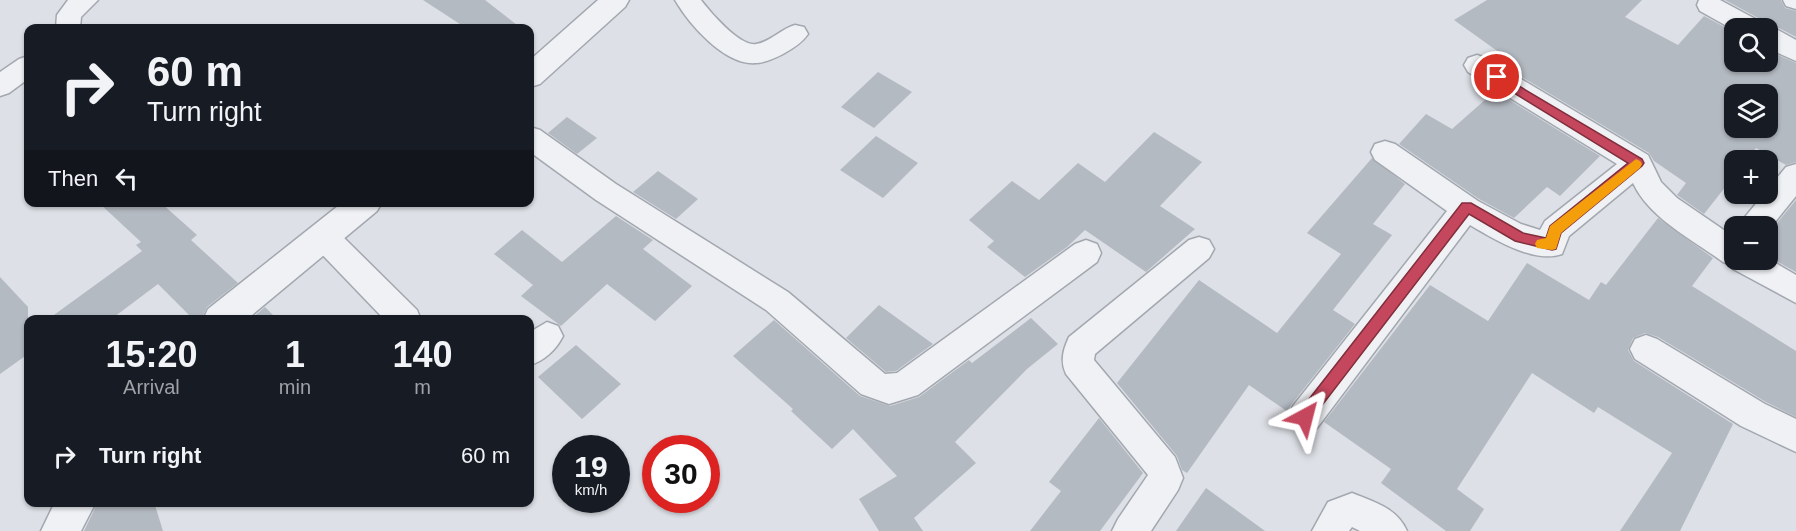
<!DOCTYPE html>
<html lang="en">
<head>
<meta charset="utf-8">
<style>
  :root { --surface:#171b24; --page:#242831; --text:#f1f3f6; --muted:#9ea1a6 }
  body { margin:0; font-family:Helvetica,sans-serif; background:var(--page); color:var(--text); height:100vh; display:flex; flex-direction:column; font-size:22px; white-space:nowrap }
  * { box-sizing:border-box; margin:0 }
  p { font-size:20px; color:var(--muted) }
  .icon { flex:none; width:33px; height:33px; fill:none; stroke:currentColor; stroke-width:2; stroke-linecap:round; stroke-linejoin:round }
  .map { position:relative; flex:1; overflow:hidden }
  .drawer { position:absolute; left:24px; top:315px; width:510px; height:192px; display:flex; flex-direction:column; background:var(--surface); border-radius:12px; box-shadow:0 2px 4px #0004 }
  .drawer>* { flex:none }
  .banner { position:absolute; left:24px; top:24px; width:510px; height:183px; border-radius:12px; box-shadow:0 2px 4px #0004; background:#171b24; color:var(--text); overflow:hidden }
  .tools { position:absolute; left:1724px; top:18px; display:grid; gap:12px }
  .tools a { display:grid; place-items:center; width:54px; height:54px; border-radius:12px; background:var(--surface); box-shadow:0 2px 4px #0004; font-size:30px }
  .speed { position:absolute; left:552px; top:435px; display:flex; gap:12px; font-size:30px; font-weight:700; text-align:center }
  .speed>* { display:grid; place-content:center; width:78px; height:78px; border-radius:50%; background:var(--surface); box-shadow:0 2px 4px #0004; line-height:1 }
  .speed small { font-size:15px; font-weight:400 }
  .speed .limit { border:9px solid #d22; background:#fff; color:#111 }
  .pin { position:absolute; display:grid; place-items:center; width:51px; height:51px; color:#fff; margin:-26px; border:3px solid #fff; border-radius:50%; box-shadow:0 2px 6px #0007 }
  .me { position:absolute; width:66px; margin:-33px; rotate:38deg; stroke-linejoin:round; filter:drop-shadow(0 0 4px #0008) }
  .turn { display:flex; align-items:center; gap:21px; height:126px; padding:0 24px; font-size:27px }
  .turn .icon { width:78px; height:78px; stroke-width:2.5 }
  .turn b { display:block; font-size:42px; line-height:51px }
  .then { display:flex; align-items:center; height:57px; padding:0 24px; background:#0003; gap:12px; font-size:22px }
  .eta { display:flex; justify-content:space-evenly; align-items:center; height:102px; text-align:center }
  .eta b { font-size:36px; font-weight:700; line-height:42px }
  ul { padding:0; list-style:none }
  li { display:flex; align-items:center; gap:18px; height:78px; padding:0 24px }
  li div { flex:1 }
  li b { display:block; font-size:22px }
  li em { font-style:normal }
  .map>svg:first-child { display:block }
</style>
</head>
<body>
<div class="map">
<svg width="1796" height="531" viewBox="0 0 1796 531">
  <rect width="100%" height="100%" fill="#dde0e6"/>
  <path fill="#b4bac2" fill-rule="evenodd" d="M423,0H485L521,28H466Z
    M1487,0H1642L1625,17L1678,45L1704,16L1734,32V62H1767V50L1796,63V162L1786,165L1756,148L1746,160H1734V176L1704,214L1677,195L1686,183L1654,161L1649,153L1515,73L1521,68L1454,20ZM1734,94H1767V128H1734Z
    M1725,0H1781L1785,8L1796,11V37L1777,27L1765,26L1762,20Z
    M878,72L912,92L874,128L841,107Z
    M1495,91L1600,156L1560,196L1547,187L1514,218L1479,199L1399,144L1426,114L1452,129Z
    M567,117L597,138L577,154L548,133Z
    M1154,132L1202,162L1160,206L1195,229L1146,272L1085,230L1067,247L1025,277L987,247L994,241L969,220L1012,181L1039,200L1078,163L1105,182Z
    M876,136L918,163L883,198L840,170Z
    M1372,158L1405,184L1373,224L1392,235L1333,310L1355,324L1291,405L1288,412L1249,385L1187,473L1182,470L1177,456L1117,383L1199,280L1277,333L1341,254L1307,233Z
    M658,171L698,199L676,219L633,192Z
    M1796,200V272L1767,256V235Z
    M98,202H160L197,235L191,240L238,283L207,307L201,320H194L158,284L110,320H47L142,251L136,245L141,242Z
    M616,216L653,240L643,249L692,286L655,321L607,284L561,326L521,296L533,285L494,254L522,230L562,262Z
    M1658,218L1713,258L1692,286L1796,351V417L1766,402L1658,337L1645,333L1633,338L1628,350L1634,361L1733,424L1680,531H1620L1672,453L1598,407L1594,413L1532,373L1457,489L1484,509L1470,531H1446L1381,483L1391,469L1324,422L1430,285L1488,321L1527,263L1589,300L1601,282L1606,285Z
    M0,277L28,307V354L0,374Z
    M879,305L933,344L896,371L886,372L846,338Z
    M265,307L278,320H250Z
    M1031,318L1058,344L1027,369L955,442L976,463L914,518L923,531H879L859,499L897,476L853,429L832,449L791,411L793,409L733,356L774,320L860,396L890,406L919,397L969,360L972,363Z
    M576,345L621,384L582,419L538,377Z
    M1099,418L1143,473L1100,531H1030L1061,491L1049,482Z
    M1206,488L1265,531H1176Z
    M98,502H154L163,531H84Z"/>
  <g fill="none" stroke-linecap="round" stroke-linejoin="round">
    <defs>
      <path id="minor" d="M68,0H98L81,17L80,28H56L57,15Z
        M675,0H701C710,12 740,47 756,44C770,42 781,29 795,25L804,27L808,34C802,43 792,49 783,54C775,58 765,63 756,63C725,66 689,24 675,0Z
        M1699,0H1720L1761,22L1764,28L1776,29L1796,40V61L1767,48V28L1734,30L1700,11L1697,5Z
        M1783,0H1796V9L1786,6Z
        M1477,55L1486,58L1648,155L1661,182L1677,198L1734,237V260L1767,258L1796,275V303L1733,269L1731,265L1723,262C1692,239 1650,219 1633,183L1569,236L1562,254C1534,264 1494,239 1470,225L1317,428L1305,432L1293,428L1289,417L1293,406L1447,211L1375,160L1371,152L1375,144L1385,141L1395,144L1478,201L1521,224L1540,230L1545,221L1617,164L1468,72L1464,65L1468,58Z
        M28,56V79L9,93L0,96V72L19,59Z
        M530,127L540,130L616,184L788,292L885,374L897,373L1075,244L1086,240L1097,244L1101,253L1097,262L918,395L889,404L861,394L766,310L596,200L530,152Z
        M1796,164V196L1767,232V226H1741L1745,217L1764,194H1767V190L1786,167Z
        M323,224L333,227L417,310L421,320H385L313,245L308,236L313,227Z
        M1199,237L1209,240L1214,249L1209,258L1095,354L1094,360L1175,457L1183,478L1178,490L1151,531H1112L1118,519L1148,475L1066,374C1060,361 1063,350 1069,337L1189,240Z
        M547,322L558,326L563,336C556,350 544,361 530,365V332Z
        M1646,335L1657,339L1765,404L1796,419V452L1741,426L1635,359L1630,349L1635,339Z
        M1352,493C1374,502 1397,508 1407,531H1360L1352,527L1349,531H1312L1328,502Z"/>
      <path id="tertiary" d="M598,0H629L625,7L540,84L530,87V60Z
        M343,202H382L377,211L246,320H203L208,309Z
        M55,502H96L81,531H41Z"/>
    </defs>
    <use href="#minor" stroke="#a3a7af" stroke-width="3"/>
    <use href="#tertiary" stroke="#a3a7af" stroke-width="3"/>
    <use href="#minor" fill="#eff1f4" fill-rule="evenodd"/>
    <use href="#tertiary" fill="#eff1f4" fill-rule="evenodd"/>
  </g>
  <path fill="#c5475d" stroke="#802e3c" stroke-width="1.5" d="M1497,73L1642,159L1644,163L1642,166L1561,233L1556,249L1552,250L1515,241L1469,214L1310,421L1305,424L1299,421L1297,417L1299,412L1462,203H1471L1523,233L1546,238L1550,226L1628,163L1493,80V74Z"/>
  <path fill="#f59e0b" d="M1636,159L1640,161L1642,164L1640,168L1561,233L1556,249L1552,250L1537,248L1535,244L1537,240L1546,238L1550,226Z"/>
</svg>
<div class="tools">
<a><svg class="icon" aria-label="search" viewBox="0 0 24 24"><circle cx="10" cy="10" r="6"/><path d="M15 15l6 6"/></svg></a>
<a><svg class="icon" aria-label="layers" viewBox="0 0 24 24"><path d="M12 4l9 5-9 5-9-5zM3 14l9 5 9-5"/></svg></a>
<a>+</a>
<a>−</a>
</div>
<div class="speed"><div>19<small>km/h</small></div><div class="limit">30</div></div>
<div class="pin" style="left:1497px;top:77px;background:#d93025"><svg class="icon" aria-label="arrive" viewBox="0 0 24 24"><path d="M6 21V4h12l-3 4 3 4H6"/></svg></div>
<svg class="me" style="left:1305px;top:417px" viewBox="-20 -20 40 40"><path d="M0-17L14 15 0 8-14 15z" fill="#c5475d" stroke="#fff" stroke-width="4"/></svg>
<div class="banner">
<div class="turn"><svg class="icon" aria-label="right" viewBox="0 0 24 24"><path d="M7 20v-9h11M14 6l5 5-5 5"/></svg><div><b>60 m</b>Turn right</div></div>
<div class="then">Then<svg class="icon" aria-label="left" viewBox="0 0 24 24"><path d="M17 20v-9H6M10 6l-5 5 5 5"/></svg></div>
</div>
<section class="drawer">
<div class="eta">
<div><b>15:20</b><p>Arrival</p></div>
<div><b>1</b><p>min</p></div>
<div><b>140</b><p>m</p></div>
</div>
<ul>
<li><svg class="icon" aria-label="right" viewBox="0 0 24 24"><path d="M7 20v-9h11M14 6l5 5-5 5"/></svg><div><b>Turn right</b></div><em>60 m</em></li>
</ul>
</section>
</div>
</body>
</html>
